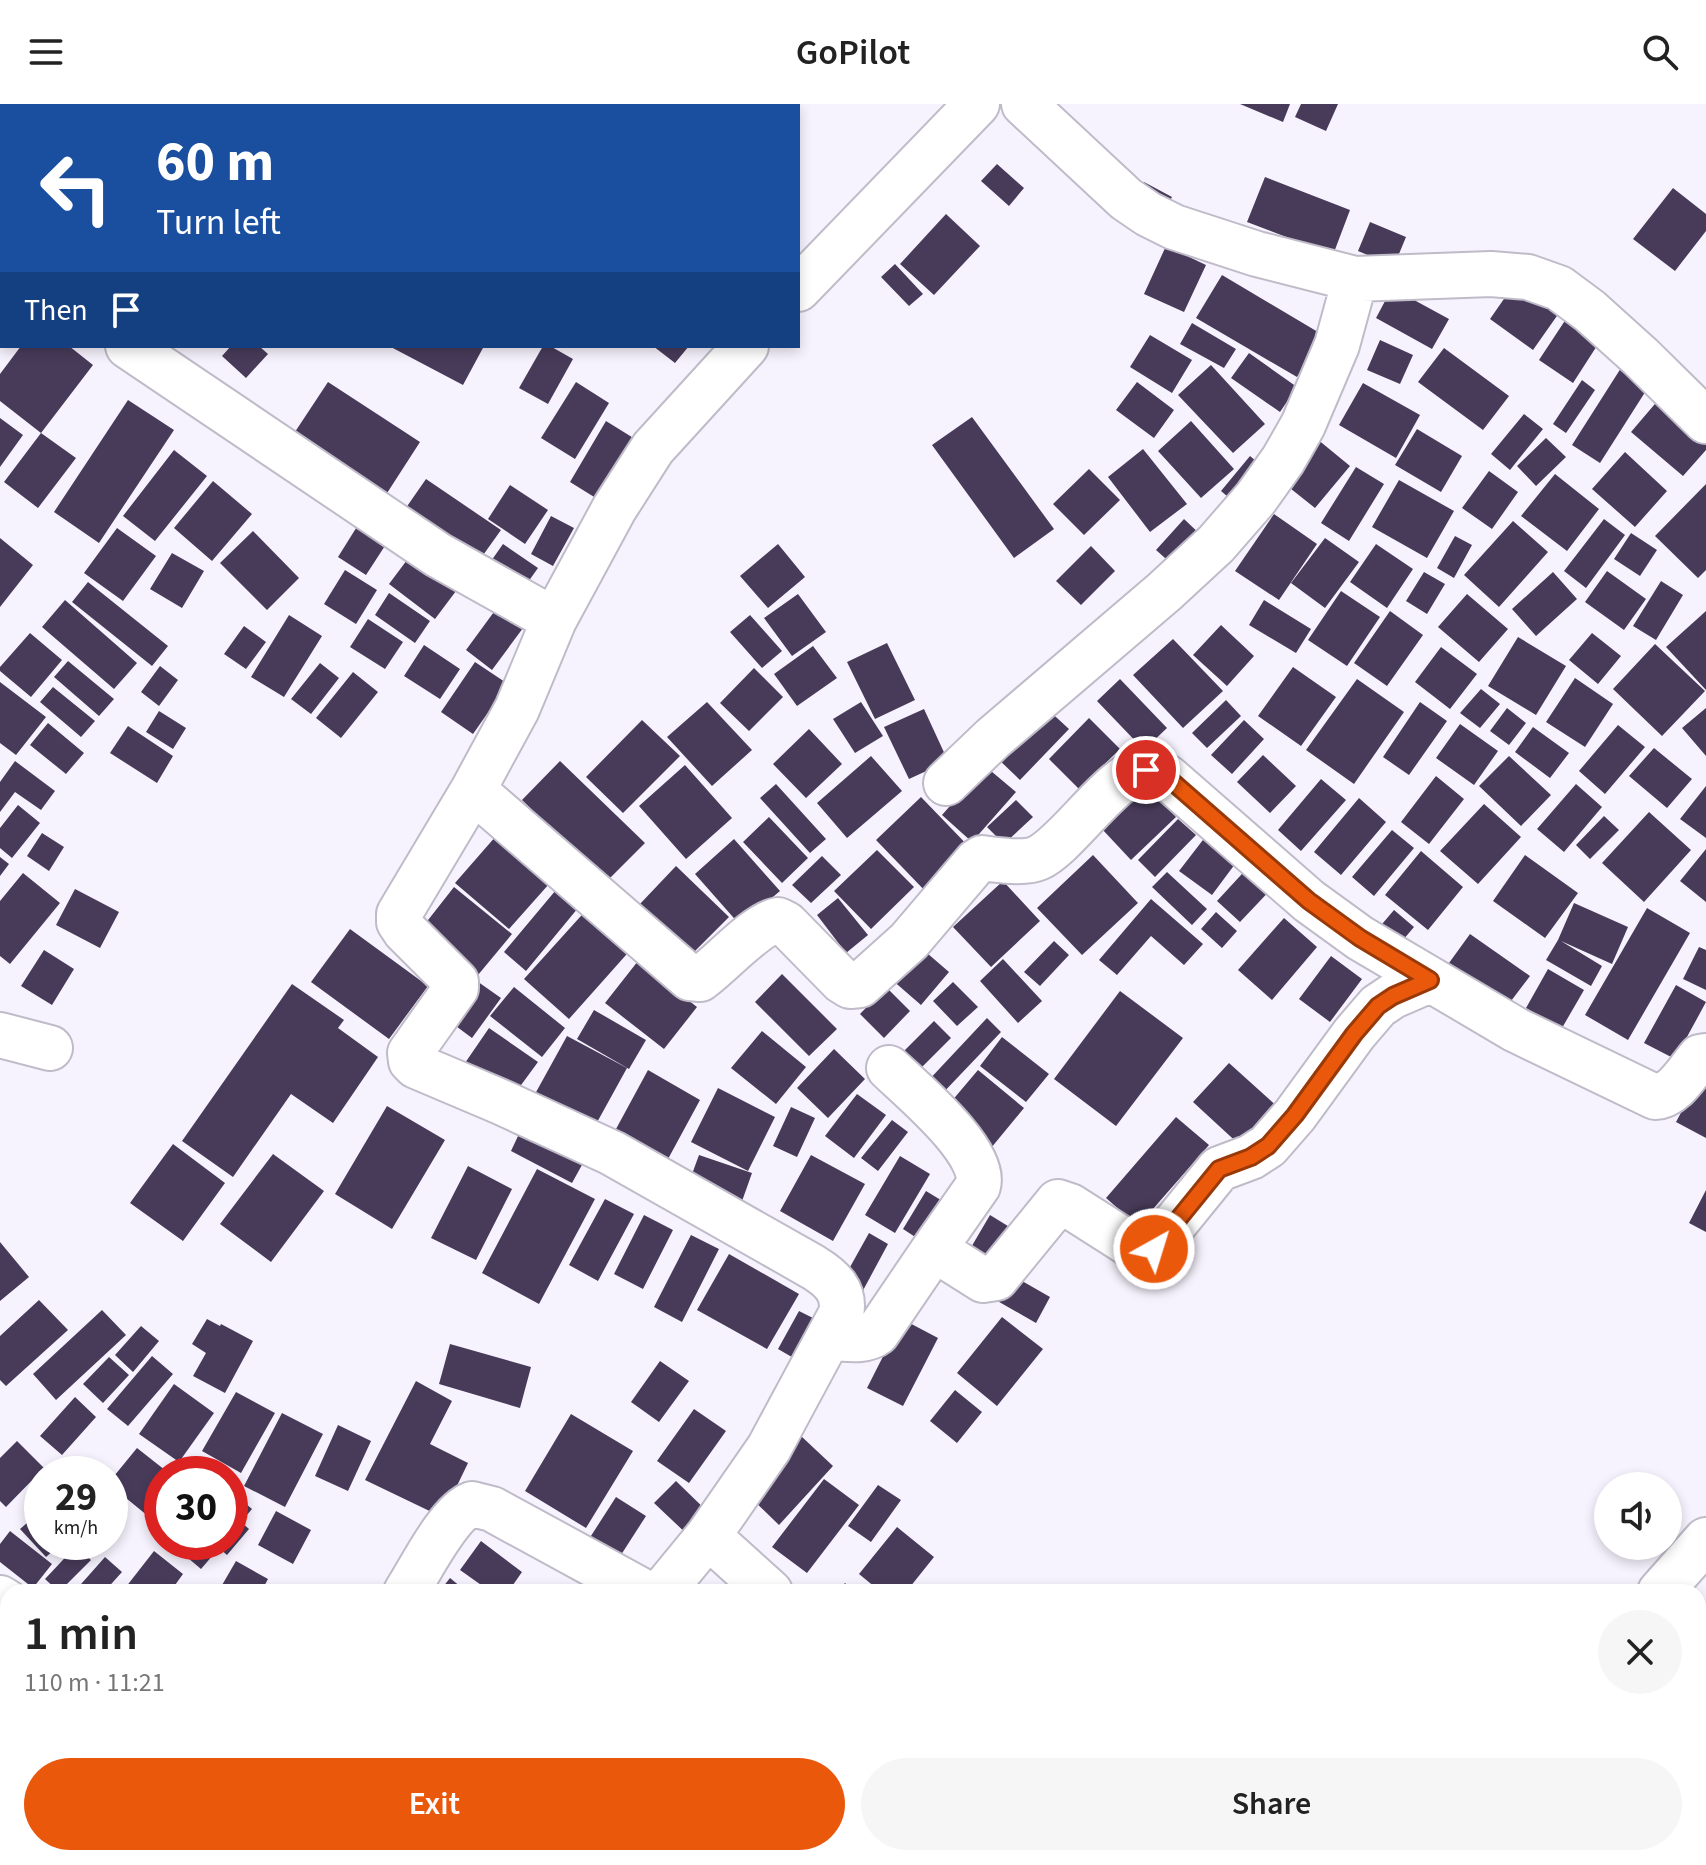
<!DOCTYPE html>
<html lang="en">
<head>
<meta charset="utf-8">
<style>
  :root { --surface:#fff; --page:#f6f6f6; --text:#222; --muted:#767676; --accent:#ea580c }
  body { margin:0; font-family:"Source Sans 3",sans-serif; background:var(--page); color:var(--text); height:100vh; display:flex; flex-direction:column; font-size:30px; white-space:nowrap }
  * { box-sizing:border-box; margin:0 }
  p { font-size:26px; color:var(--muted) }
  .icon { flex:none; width:44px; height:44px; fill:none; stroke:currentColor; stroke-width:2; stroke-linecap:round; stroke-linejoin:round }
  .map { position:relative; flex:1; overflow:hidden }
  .sheet { position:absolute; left:0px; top:1480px; width:1706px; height:282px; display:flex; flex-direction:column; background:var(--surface); border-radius:24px 24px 0 0; box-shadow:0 4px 12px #0003 }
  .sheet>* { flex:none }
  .banner { position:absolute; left:0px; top:0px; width:800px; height:244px; box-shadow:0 4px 12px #0003; background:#1a4fa0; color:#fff; overflow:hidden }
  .controls { position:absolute; left:1594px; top:1368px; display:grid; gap:16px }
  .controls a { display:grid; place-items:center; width:88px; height:88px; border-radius:50%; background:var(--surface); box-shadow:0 4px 12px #0003; font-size:40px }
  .speed { position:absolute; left:24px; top:1352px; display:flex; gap:16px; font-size:40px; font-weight:700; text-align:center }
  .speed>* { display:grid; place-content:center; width:104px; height:104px; border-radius:50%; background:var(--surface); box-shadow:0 4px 12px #0003; line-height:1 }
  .speed small { font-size:20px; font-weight:400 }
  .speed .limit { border:12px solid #d22; background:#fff; color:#111 }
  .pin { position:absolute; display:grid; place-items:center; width:68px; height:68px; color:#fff; margin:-34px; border:4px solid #fff; border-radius:50%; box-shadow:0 2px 8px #0007 }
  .me { position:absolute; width:88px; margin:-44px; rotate:39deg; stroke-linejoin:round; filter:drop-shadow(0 0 6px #0008) }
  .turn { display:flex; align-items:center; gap:28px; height:168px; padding:0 24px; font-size:36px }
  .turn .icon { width:104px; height:104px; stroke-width:2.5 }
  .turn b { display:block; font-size:56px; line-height:68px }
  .then { display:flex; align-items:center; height:76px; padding:0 24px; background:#0003; gap:16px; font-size:30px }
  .round { display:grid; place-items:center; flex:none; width:84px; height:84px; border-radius:42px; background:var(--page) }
  .head { display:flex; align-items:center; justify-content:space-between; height:136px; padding:0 24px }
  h1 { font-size:48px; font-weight:600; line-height:60px }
  .action { display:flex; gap:16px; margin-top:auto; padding:16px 24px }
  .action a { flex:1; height:92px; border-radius:48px; background:var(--accent); color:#fff; font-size:32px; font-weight:600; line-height:92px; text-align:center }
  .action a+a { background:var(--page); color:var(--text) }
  header { display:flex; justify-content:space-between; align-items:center; height:104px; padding:0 24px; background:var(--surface); font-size:36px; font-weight:600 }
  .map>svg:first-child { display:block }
</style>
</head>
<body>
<header><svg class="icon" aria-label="menu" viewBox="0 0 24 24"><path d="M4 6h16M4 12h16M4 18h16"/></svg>GoPilot<svg class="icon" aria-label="search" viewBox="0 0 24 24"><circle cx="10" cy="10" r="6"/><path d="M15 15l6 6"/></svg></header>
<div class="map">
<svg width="1706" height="1761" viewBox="0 0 1706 1761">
  <rect width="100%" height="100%" fill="#f7f3fe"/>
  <path fill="#483b5a" d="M1240,0H1290L1283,18Z
    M1301,0H1338L1326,27L1295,13Z
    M997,60L1024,84L1009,102L981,77Z
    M1265,73L1350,106L1333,151L1247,118Z
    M1144,78L1172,93L1162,112L1133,97Z
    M1673,84L1706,110V127L1675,167L1633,135Z
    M946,110L980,142L934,191L900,160Z
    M1370,118L1406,133L1394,162L1358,147Z
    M1166,142L1206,161L1184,208L1144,190Z
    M895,160L923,190L909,202L881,173Z
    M1222,171L1323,231L1297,273L1196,214Z
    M1515,179L1559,209L1533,246L1490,215Z
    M1392,184L1449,215L1432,245L1376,214Z
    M1568,212L1602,234L1573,279L1539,256Z
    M1192,219L1236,245L1224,264L1180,240Z
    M1150,231L1192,256L1172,289L1130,263Z
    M1380,236L1413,251L1400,280L1367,266Z
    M21,242H69L93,261L41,329L0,297V270Z
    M231,242H259L268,250L246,274L222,252Z
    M389,242H484L463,281Z
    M543,242H550L573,255L548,300L519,284Z
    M653,242H689L675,259Z
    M1444,244L1509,292L1483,326L1418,278Z
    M1249,249L1297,283L1280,308L1231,274Z
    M1211,261L1265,320L1233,349L1178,291Z
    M1621,264L1649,282L1600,359L1572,341Z
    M1582,276L1595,286L1566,329L1553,320Z
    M328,278L420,338L380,400L287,340Z
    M576,278L609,299L575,355L541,334Z
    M1137,278L1174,306L1154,334L1116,306Z
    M1363,279L1420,311L1396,354L1339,321Z
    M1660,294L1706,332V346L1683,372L1631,328Z
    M128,296L174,326L99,439L54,408Z
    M1524,310L1543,325L1510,366L1491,350Z
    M972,313L1054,425L1014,454L932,341Z
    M0,314L23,331L0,363Z
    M606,317L635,335L599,396L570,378Z
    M1191,317L1234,365L1201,394L1158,347Z
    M1417,325L1462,352L1441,388L1395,361Z
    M41,329L76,354L38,404L4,378Z
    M1311,330L1350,362L1315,404L1276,373Z
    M1546,334L1566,353L1536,382L1517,362Z
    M1143,345L1187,400L1150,428L1108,373Z
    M174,346L207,372L155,437L123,412Z
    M1625,348L1667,387L1635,423L1592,385Z
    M1250,352L1263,363L1235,399L1221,387Z
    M1356,363L1384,380L1349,437L1321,419Z
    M1089,365L1120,396L1084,431L1053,400Z
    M1489,367L1518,388L1492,425L1462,404Z
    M1555,370L1599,405L1567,447L1521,412Z
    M426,375L501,426L476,461L401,411Z
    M1399,376L1454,407L1427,454L1372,423Z
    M213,377L252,410L212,457L174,424Z
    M1706,380V466L1698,474L1655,432Z
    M510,381L548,406L525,440L488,415Z
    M1274,410L1317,440L1279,496L1235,467Z
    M551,412L574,424L553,462L531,450Z
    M363,413L392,431L366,471L338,453Z
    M1184,415L1203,433L1174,462L1156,446Z
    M1604,415L1625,431L1586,484L1564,467Z
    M1513,417L1548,448L1499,503L1464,471Z
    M117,424L156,452L123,497L84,469Z
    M253,427L299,474L267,506L220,459Z
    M1631,429L1657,446L1640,472L1614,455Z
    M1455,432L1472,441L1454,474L1437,464Z
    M0,434L33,461L0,503Z
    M1325,434L1359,458L1325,504L1291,479Z
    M503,440L538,464L523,485L489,460Z
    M778,440L805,473L768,504L740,472Z
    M1376,440L1413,465L1387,504L1350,478Z
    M1091,442L1115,467L1081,501L1056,477Z
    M413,448L459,483L435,515L389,480Z
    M172,449L204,467L182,504L150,485Z
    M345,466L377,486L356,520L324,500Z
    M1607,467L1646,495L1624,526L1585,498Z
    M1424,468L1445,480L1427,510L1406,497Z
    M1553,468L1577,495L1536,532L1512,505Z
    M1661,477L1683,491L1656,536L1633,522Z
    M88,478L168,542L152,562L72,498Z
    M1341,487L1380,513L1347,562L1308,536Z
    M389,489L430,517L415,539L375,511Z
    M798,490L826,528L792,552L764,514Z
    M1467,490L1508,525L1479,558L1438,523Z
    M65,496L137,559L114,585L42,523Z
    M1264,496L1311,525L1296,549L1249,521Z
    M499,501L526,520L492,566L466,546Z
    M1390,507L1423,531L1387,582L1354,559Z
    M1706,507V586L1666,543Z
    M289,511L322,532L284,593L251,573Z
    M750,511L782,547L762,564L730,528Z
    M368,515L403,538L385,565L350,543Z
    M1221,521L1254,552L1227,582L1193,551Z
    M244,522L266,538L246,565L224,550Z
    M30,529L62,556L31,593L0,567V563Z
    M1592,529L1621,552L1598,580L1569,556Z
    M1518,533L1566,562L1536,611L1488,582Z
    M1173,535L1223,587L1183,624L1133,571Z
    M887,539L915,596L875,615L847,558Z
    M1655,540L1705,587L1662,632L1613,585Z
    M424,541L460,565L440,595L404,572Z
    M813,542L837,574L797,602L774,570Z
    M1441,543L1477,570L1450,605L1415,578Z
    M68,557L114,595L99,612L54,573Z
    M475,558L508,580L473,630L441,608Z
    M320,559L339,574L311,610L291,595Z
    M160,562L178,576L159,602L141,588Z
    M1293,563L1336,593L1301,642L1258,612Z
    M754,564L783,593L749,627L720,599Z
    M353,568L378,588L341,634L316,614Z
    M1575,574L1613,600L1585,643L1546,618Z
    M1120,575L1167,624L1144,646L1097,597Z
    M1357,575L1404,608L1354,680L1306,646Z
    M0,578L46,613L16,651L0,639Z
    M53,583L95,617L81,633L40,598Z
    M1481,585L1500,600L1480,624L1460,609Z
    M1226,596L1241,612L1207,644L1192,629Z
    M707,598L752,646L712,682L667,633Z
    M861,598L883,632L855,649L833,615Z
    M1420,598L1447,617L1409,671L1383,653Z
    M1044,602L1069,625L1020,676L995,652Z
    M1507,604L1526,619L1509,641L1490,627Z
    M1706,604V652L1682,624Z
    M924,605L948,657L909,675L884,623Z
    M159,607L186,624L173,645L146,628Z
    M1089,614L1120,645L1079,685L1049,655Z
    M642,616L680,652L623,709L586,673Z
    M1244,616L1264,635L1232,670L1211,651Z
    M48,619L84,649L66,670L30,641Z
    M1460,620L1498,647L1474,681L1436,654Z
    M1618,621L1645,643L1605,690L1579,667Z
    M128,622L173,652L157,679L110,649Z
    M1533,623L1569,649L1550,674L1515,648Z
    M809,625L842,660L806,694L773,660Z
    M1654,644L1692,675L1667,704L1629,672Z
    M1263,651L1296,682L1270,709L1237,678Z
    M871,652L902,687L847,734L817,699Z
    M1509,652L1551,691L1521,722L1479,682Z
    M15,657L55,687L41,706L15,688L0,708V678Z
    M560,657L645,739L606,778L522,696Z
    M685,661L732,714L686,755L639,702Z
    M985,662L1016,688L972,738L942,711Z
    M1436,672L1464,695L1429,740L1401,718Z
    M1321,675L1346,696L1301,747L1278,726Z
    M776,680L826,735L810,749L760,694Z
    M1576,680L1602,703L1564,748L1537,725Z
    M1147,681L1176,713L1131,756L1101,724Z
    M1706,682V734L1680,715Z
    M921,693L975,749L930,792L876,736Z
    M1359,694L1386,718L1341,771L1314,748Z
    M1016,696L1033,713L1004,740L987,723Z
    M1484,700L1521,733L1478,780L1440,747Z
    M18,701L40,719L12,754L0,744V724Z
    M1649,708L1691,746L1644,798L1602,759Z
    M1604,712L1619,726L1590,755L1576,741Z
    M769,713L808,754L782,779L743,738Z
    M1178,715L1196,731L1155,773L1138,756Z
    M503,724L557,771L509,825L455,779Z
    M1392,726L1414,744L1374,792L1352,773Z
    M42,729L64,743L49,767L27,752Z
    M1206,732L1238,756L1212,791L1179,767Z
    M734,735L780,787L740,821L695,770Z
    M1706,745V798L1680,777Z
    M877,746L914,783L871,825L834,787Z
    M1421,747L1463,783L1428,826L1385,791Z
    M1093,751L1138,799L1082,851L1037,804Z
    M1525,751L1578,789L1545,834L1493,797Z
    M822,752L841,771L811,799L792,781Z
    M0,753L9,760L0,772Z
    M1252,759L1275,781L1240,818L1217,797Z
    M676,762L729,813L691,851L639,801Z
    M1167,768L1207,805L1192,821L1152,783Z
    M23,769L60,799L10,860L0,852V797Z
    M1003,777L1040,817L991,863L953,823Z
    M561,780L583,798L526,867L504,848Z
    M454,783L512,830L478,871L421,825Z
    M75,785L119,808L100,844L56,821Z
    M838,794L868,831L846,849L817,811Z
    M1151,795L1203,840L1184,861L1151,832L1117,871L1099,856Z
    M1574,799L1628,823L1612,860L1561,837L1602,862L1591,882L1546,856L1558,836Z
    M589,803L634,842L569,915L524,875Z
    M1647,804L1690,829L1628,936L1585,911Z
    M1394,806L1414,823L1397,843L1377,826Z
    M1216,808L1237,827L1222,844L1201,825Z
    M1284,814L1317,843L1272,896L1238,866Z
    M350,825L428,882L389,935L311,878Z
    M1470,830L1530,872L1508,901L1449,859Z
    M1054,837L1069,851L1040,882L1024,868Z
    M920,843L949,868L921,901L891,875Z
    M1699,843L1706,846V886L1683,875Z
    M44,846L74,865L52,901L21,882Z
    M1331,852L1362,875L1330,918L1299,895Z
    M1003,855L1042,897L1018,919L980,877Z
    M638,857L697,903L664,945L605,899Z
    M1548,865L1584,886L1562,924L1526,904Z
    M782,870L837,925L809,952L755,898Z
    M474,875L501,894L472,934L445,914Z
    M953,878L978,903L957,922L933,897Z
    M292,880L344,916L338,924L378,953L333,1019L291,990L233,1073L182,1037Z
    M1676,881L1706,898L1675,955L1644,939Z
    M514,883L565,924L542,953L490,912Z
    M886,883L910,907L884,934L860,910Z
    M1120,887L1183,934L1116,1022L1054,975Z
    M594,906L646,936L629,965L577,935Z
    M987,914L1001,928L940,992L926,979Z
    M934,917L951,934L913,972L897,954Z
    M489,924L538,958L513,992L465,959Z
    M762,927L806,963L776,1000L731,964Z
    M567,932L627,964L595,1022L535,990Z
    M1002,933L1049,970L1026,998L980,962Z
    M834,945L865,975L828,1014L797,984Z
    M1229,959L1279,1004L1243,1044L1193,998Z
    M648,966L700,996L668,1055L616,1025Z
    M978,966L1024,1004L991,1044L945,1005Z
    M1699,975L1706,979V1034L1676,1018Z
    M718,984L775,1013L748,1067L691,1038Z
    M857,990L886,1011L854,1054L825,1032Z
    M387,1002L445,1036L392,1125L335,1090Z
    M791,1003L815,1014L797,1053L773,1042Z
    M1176,1013L1209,1041L1138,1122L1106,1094Z
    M892,1016L908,1028L878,1067L861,1054Z
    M525,1017L588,1050L572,1079L511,1047Z
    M173,1040L225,1079L183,1137L130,1099Z
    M273,1050L324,1087L271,1158L220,1120Z
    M699,1051L752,1069L741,1100L688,1081Z
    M811,1051L865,1080L833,1137L780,1107Z
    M900,1052L930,1070L895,1129L865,1111Z
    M468,1062L512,1085L476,1156L431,1134Z
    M537,1065L595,1095L539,1200L482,1169Z
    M1706,1086V1128L1689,1119Z
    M926,1087L949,1101L926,1140L903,1125Z
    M605,1095L634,1110L598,1177L569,1161Z
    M644,1111L673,1126L643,1185L614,1170Z
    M990,1111L1016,1127L987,1171L963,1157Z
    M869,1129L888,1140L860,1192L840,1181Z
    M691,1131L719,1145L682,1218L654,1203Z
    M0,1138L29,1173L0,1197Z
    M729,1150L799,1190L767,1245L697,1206Z
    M1008,1169L1050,1193L1036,1219L994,1195Z
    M39,1196L68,1226L6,1282L0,1276V1232Z
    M102,1206L126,1231L56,1296L33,1270Z
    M799,1207L819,1217L797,1256L778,1245Z
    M1002,1213L1043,1245L997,1302L957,1269Z
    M207,1215L220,1222L221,1220L253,1237L225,1289L193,1272L206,1249L192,1240Z
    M902,1215L938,1234L903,1302L867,1284Z
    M141,1222L159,1237L133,1268L115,1251Z
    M450,1240L531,1263L520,1304L439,1280Z
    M152,1252L173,1270L128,1322L107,1305Z
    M109,1253L129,1271L103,1299L83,1280Z
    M660,1257L689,1277L659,1318L631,1298Z
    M416,1277L452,1297L430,1340L468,1359L442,1413L365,1376Z
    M174,1280L214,1309L179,1358L139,1330Z
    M955,1286L982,1308L957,1339L930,1317Z
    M236,1288L275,1309L241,1369L202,1347Z
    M75,1293L96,1313L62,1351L40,1332Z
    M694,1305L726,1327L689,1379L657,1357Z
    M282,1309L323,1330L285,1403L244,1382Z
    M571,1310L633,1347L586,1424L525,1387Z
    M338,1321L371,1337L348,1387L315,1372Z
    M801,1332L833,1362L779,1421L747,1390Z
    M17,1337L44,1364L6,1403L0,1397V1354Z
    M137,1344L170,1370H162V1418L159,1421L110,1381V1377Z
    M824,1375L859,1401L807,1469L772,1443Z
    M676,1377L712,1412L691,1434L654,1399Z
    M878,1381L901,1396L871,1438L848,1422Z
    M230,1386L252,1405L241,1418L249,1425L227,1451L219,1444L201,1465L169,1438H230Z
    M616,1393L646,1412L619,1454L589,1435Z
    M42,1406V1438H63L46,1453L20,1425Z
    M276,1407L311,1426L293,1460L258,1441Z
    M110,1412L122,1423L110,1437Z
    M897,1423L934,1453L906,1488H881L859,1470Z
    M10,1427L52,1460L33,1484L0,1458V1440Z
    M481,1437L522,1468L508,1488H491L460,1466Z
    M84,1438H109L98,1451Z
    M76,1442L91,1456L59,1488L45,1475Z
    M154,1447L183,1470L170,1488H122Z
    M105,1453L122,1468L104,1488H74Z
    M236,1457L268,1475L261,1488H218Z
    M450,1474L467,1488H439Z
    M685,1476L712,1488H680Z
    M845,1479L855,1488H837Z
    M0,1513L8,1519V1544L0,1556Z
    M1706,1529V1608L1698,1601V1538Z
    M8,1563V1606L0,1600V1574Z
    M1706,1639V1661L1698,1655V1648Z
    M1698,1673L1706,1679V1726L1698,1736Z
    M8,1679V1754L0,1761V1688Z
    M115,1754H170L178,1761H109Z
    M186,1754H226L220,1761H194Z
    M442,1754H481L477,1761H454Z
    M497,1754H526L518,1761H504Z
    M585,1754H613L606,1761H593Z
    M623,1754H673L666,1761H616Z
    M700,1754H720L727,1761H693Z
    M837,1754H873L879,1761H829Z
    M881,1754H897L889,1761Z
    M915,1754H919L926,1761H907Z
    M974,1754H1006L999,1761H981Z
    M1021,1754H1039L1047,1761H1014Z
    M1410,1754H1460L1465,1759L1462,1761H1403Z
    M1548,1754H1580L1588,1761H1542Z
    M1656,1754H1679L1673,1761H1664Z"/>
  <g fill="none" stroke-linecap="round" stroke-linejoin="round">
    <defs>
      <path id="minor" d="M2,0L4,2
        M490,0L493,2
        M1024,0L1126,95L1148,110L1174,123L1257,150L1355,175L1491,170L1528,173L1559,184L1590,207L1641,253L1706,317
        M88,2L90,0
        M0,101L2,98
        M0,141L2,143
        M798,185L977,0
        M128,242L438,451L554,516
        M746,242L653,344L614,405L554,516L517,605L473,686L690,874L700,875C720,861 756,820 778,816L786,820L842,877L850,882L860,881L909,837L977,757L982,754C997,756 1025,760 1038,754C1069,740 1117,662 1149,666C1155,667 1161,671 1167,673L1309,797L1360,834L1516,926L1655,993C1675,992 1688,967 1700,953L1706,952
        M946,679L993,634L1164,488L1216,440L1256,394L1283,356L1303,321L1337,241L1355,175
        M473,686L399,810V818L405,827L456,878V884L410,949L411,957L416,962L501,998L612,1049L813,1163C831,1174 846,1187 841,1210L769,1344L708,1432
        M0,931L50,944
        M889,964C912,986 988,1049 978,1082L934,1145L983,1176L996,1174L1058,1098L1070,1102L1136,1144L1149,1148L1154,1145L1219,1065L1251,1053L1268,1042L1295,1011L1354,930L1378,902L1393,892L1430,876
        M829,1234C844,1234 864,1239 877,1229L934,1145
        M406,1488C421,1465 448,1409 472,1400L492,1405L644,1488
        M662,1488L708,1432L770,1488
        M1660,1488L1706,1436
        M0,1494L8,1499
        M341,1754L349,1761
        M957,1754L962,1761
        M1694,1754L1696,1761
        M18,1761L24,1754
        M1400,1761L1407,1754"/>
    </defs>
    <use href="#minor" stroke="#bfbbc8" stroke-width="48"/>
    <use href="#minor" stroke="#fff" stroke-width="44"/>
  </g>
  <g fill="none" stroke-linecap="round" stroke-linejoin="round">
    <defs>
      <path id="route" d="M1146,666H1151L1167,673L1309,797L1360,834L1430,876L1393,892L1378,902L1354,930L1295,1011L1268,1042L1251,1053L1219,1065L1154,1145"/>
    </defs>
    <use href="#route" stroke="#983908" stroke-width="20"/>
    <use href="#route" stroke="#ea580c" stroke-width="14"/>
  </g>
</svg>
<div class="controls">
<a><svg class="icon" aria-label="sound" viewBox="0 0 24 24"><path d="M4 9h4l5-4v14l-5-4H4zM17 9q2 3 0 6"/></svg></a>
</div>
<div class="speed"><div>29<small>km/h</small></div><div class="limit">30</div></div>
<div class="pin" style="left:1146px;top:666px;background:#d93025"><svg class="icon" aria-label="arrive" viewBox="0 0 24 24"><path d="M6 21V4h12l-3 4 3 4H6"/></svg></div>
<svg class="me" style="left:1154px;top:1145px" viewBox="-20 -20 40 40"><circle r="17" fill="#ea580c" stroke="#fff" stroke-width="3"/><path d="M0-11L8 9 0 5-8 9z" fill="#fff"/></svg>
<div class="banner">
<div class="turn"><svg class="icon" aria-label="left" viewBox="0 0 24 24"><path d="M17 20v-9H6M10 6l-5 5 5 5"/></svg><div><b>60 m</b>Turn left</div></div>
<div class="then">Then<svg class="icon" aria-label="arrive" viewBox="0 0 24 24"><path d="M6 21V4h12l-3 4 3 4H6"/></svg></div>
</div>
<section class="sheet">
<div class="head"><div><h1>1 min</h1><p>110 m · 11:21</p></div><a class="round"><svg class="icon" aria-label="close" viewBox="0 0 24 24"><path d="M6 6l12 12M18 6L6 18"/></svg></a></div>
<div class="action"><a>Exit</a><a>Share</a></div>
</section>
</div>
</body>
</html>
